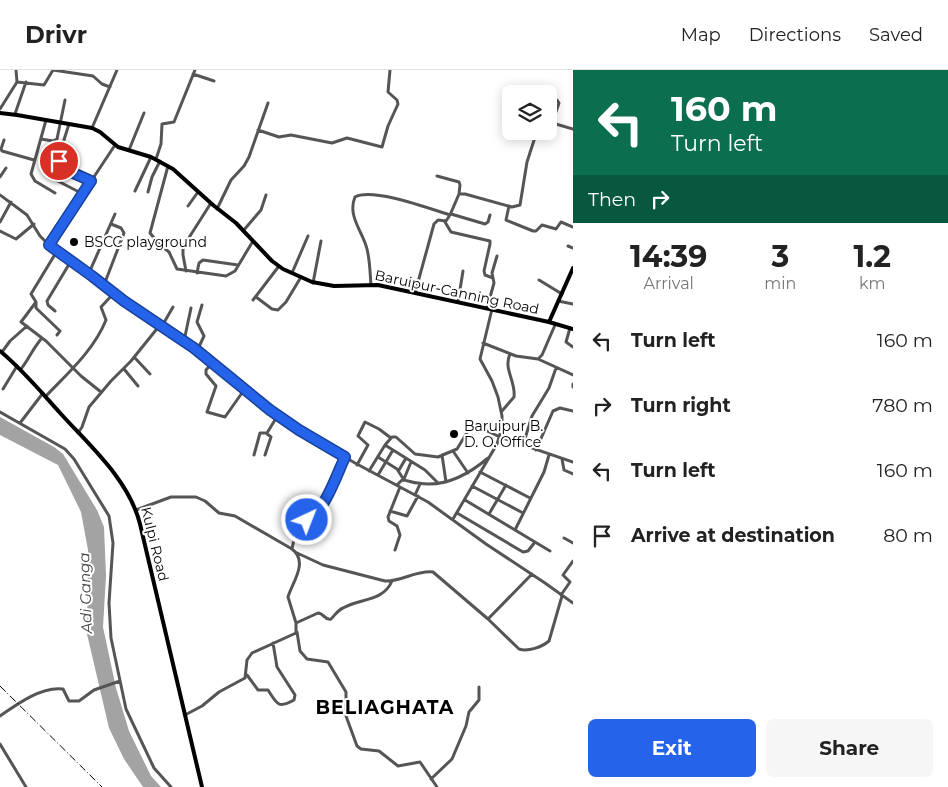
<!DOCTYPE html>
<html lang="en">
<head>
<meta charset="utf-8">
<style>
  :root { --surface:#fff; --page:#f6f6f6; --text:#222; --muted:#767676; --line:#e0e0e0; --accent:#2563eb }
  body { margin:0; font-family:Montserrat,sans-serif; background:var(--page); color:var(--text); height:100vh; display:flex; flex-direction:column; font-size:19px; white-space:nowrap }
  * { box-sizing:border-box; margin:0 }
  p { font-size:16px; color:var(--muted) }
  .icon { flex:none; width:28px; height:28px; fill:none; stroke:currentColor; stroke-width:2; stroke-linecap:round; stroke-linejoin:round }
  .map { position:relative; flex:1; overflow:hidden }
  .drawer { display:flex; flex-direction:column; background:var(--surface); width:375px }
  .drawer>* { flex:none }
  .top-card { background:#0b6e4f; color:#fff; overflow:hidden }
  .fabs { position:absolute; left:502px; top:15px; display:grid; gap:10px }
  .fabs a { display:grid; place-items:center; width:55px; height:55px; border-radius:8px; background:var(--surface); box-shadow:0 2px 12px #0003; font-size:25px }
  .pin { position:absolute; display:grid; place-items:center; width:42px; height:42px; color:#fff; margin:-21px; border:2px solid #fff; border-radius:50%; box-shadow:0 1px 5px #0007 }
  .me { position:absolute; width:55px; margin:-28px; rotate:43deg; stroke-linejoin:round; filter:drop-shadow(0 0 4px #0008) }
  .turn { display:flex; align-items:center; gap:18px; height:105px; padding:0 15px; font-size:22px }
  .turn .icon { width:65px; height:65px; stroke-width:2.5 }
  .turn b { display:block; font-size:35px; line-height:42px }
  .then { display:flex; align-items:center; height:48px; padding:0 15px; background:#0003; gap:10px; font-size:19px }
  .eta { display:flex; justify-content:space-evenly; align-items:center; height:85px; text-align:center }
  .eta b { font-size:30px; font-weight:700; line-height:35px }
  .button { display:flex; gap:10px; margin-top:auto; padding:10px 15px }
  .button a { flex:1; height:58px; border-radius:8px; background:var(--accent); color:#fff; font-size:20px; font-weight:700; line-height:58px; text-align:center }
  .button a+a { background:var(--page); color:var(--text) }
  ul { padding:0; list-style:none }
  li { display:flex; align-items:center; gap:15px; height:65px; padding:0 15px }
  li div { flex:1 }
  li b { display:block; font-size:19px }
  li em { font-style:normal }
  header { display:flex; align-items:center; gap:30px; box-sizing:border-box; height:70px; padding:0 25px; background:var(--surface); border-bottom:1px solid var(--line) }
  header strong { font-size:24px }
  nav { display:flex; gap:28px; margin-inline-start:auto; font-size:18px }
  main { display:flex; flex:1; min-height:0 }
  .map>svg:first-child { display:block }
</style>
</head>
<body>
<header>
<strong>Drivr</strong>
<nav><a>Map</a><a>Directions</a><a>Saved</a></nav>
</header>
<main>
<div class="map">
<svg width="573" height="717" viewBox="0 0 573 717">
  <rect width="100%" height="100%" fill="#fff"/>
  <path fill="#a3a3a3" d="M0,347L54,377L63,384L97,440L104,457L106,506L103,557L116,618L129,661L151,706L161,717H143L124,689L109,658L87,564L88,480L81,442L58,395L0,365Z"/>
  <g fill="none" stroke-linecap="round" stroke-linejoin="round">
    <path stroke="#555" stroke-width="3" d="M16,0L17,12
      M53,0L93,6L102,14L110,17
      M193,4L214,11
      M549,30H557L559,33L552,53
      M0,39L17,12L44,15L53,0
      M15,44L26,12
      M46,50L31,104L35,111L55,123
      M549,52L573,59
      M69,54L63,73L60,94L66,100L91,111
      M92,58L117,0
      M258,60L279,67L291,65L332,73L347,68L382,77L388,56L398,34L397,30L388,22L390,0
      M41,69L53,71L57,69L65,30
      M4,70L1,79L2,81L34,90
      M129,80L144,43
      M156,89L161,74L162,54L174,52L195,0
      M168,96L150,163L159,174L169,182L177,199L226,206L235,201L253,171
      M437,106L459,112L460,115L459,124
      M0,107L6,98
      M50,107L83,124
      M135,121L151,87
      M148,122L152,107L160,91
      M0,125L27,145L40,166L49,175L93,206L124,231L194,278L270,340L299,360L355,393L428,432L486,474L545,513L573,533
      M188,136L198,122
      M509,136L506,150L533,161H536L542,155L556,159L561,152L573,157
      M217,139L231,110L244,96L249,87L268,33
      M451,144L485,154L488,152L490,145
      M0,152L11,132
      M445,152L451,162L490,171V174L484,201L485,205L493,208
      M0,161L16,169L34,154
      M243,161L261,140L266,125
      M49,175L115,75
      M568,176L573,178
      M57,181L31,224L36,232V238L60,261L57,265
      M186,201L183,185V177L211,133
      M89,203L115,144
      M197,203L199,193L203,190L238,195
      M292,203L308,166
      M539,210L562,224
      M313,213L321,171
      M104,215L124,163L121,158L111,154
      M371,215C370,203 370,191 367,179C363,162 347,146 355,127C372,117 431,139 450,145
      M415,223L434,154L438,150L446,151L450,145L459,124H465L512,137L520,135L527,92L537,61
      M256,227L272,239L278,240L286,232L301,207
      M253,230L279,196
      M558,231L573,234
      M36,232L21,252L46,271L81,306L101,322
      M458,232L463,201
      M487,238L494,213L492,203L497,186
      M55,241L48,235L47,231L71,191
      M162,256L173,237
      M570,258L566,272L573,277
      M184,271L191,238
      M483,273L516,286L538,289L542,285L555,255
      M197,281L204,266L197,252L202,235
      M2,282L10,271L27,256
      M135,288L150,304
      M538,289L573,305
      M212,293L206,300V304L216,316L207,342L225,347L244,320
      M21,299C29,289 33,278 42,268
      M124,299L138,316
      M573,314V317
      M3,319L17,296
      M46,326C68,303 94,280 106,250L101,237L114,223
      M502,341L514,327C516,311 503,299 510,284
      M0,342L65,379L74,389L109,446L113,473L109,533L111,568L126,639L154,698L171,717
      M20,353L43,323
      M78,363L82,357L89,337L111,311L131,291L160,255
      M385,375L425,400L438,413
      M523,375L532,346L549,318L556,298
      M536,380L553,341L560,338L573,341
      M453,381L468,403
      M254,385L260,363H267L278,345
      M265,385L271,367L266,363
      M442,385L446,412
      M378,387L397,399L404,410
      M562,389L564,400L573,404
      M357,395L368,375L358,366L365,352L379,359L391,368
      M399,400L406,388
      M369,401L385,375L392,367H396L415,384L438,387L457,379L471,356L485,360L500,367L573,392
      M480,402L530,428
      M378,405L393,380
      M404,409L411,392
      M397,415L402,410C408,410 412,413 418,413C445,418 468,405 488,388
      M472,416L523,443
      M415,425L420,414
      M465,430L515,460L544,402L549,385
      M136,440L171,427H196L205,431L219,443L235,446L292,479C309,492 292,513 288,527L296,553V563L252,583L247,590L245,608L219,622L202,636L185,645
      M390,441L407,446L418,426
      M457,443L523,482L528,481L535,472
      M489,444L506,415
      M453,449L497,374L502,358V346L498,327L492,311L480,289L492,239
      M515,460L550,481
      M564,468L573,473
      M292,479L297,454L310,449L322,435L345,387
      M395,480L400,465L397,456L389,451L388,447L400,417
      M295,482L323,495L385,511C401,512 416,500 433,502L488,549L519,579C528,582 542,577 549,571L562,526
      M561,525L570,512L563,505L573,491
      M488,549L532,504
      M296,553L318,543C324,543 325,551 331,549C335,545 338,540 343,538C360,528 383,532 392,511
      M297,562L300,581L307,589L328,592L346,622V646L357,676L361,679L379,681L398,696L420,692L437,717
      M247,605L258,620H268C277,634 278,639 294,630L295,625L277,597L273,573
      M0,646C17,634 42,616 63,619L69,631H79L94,620L120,611
      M0,674L26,717
      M431,709L452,689L466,656L469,642L479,630V617"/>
    <path stroke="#000" stroke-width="4" d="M0,43L17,45L92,58L100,62L118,77L151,87L173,99L213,135L236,153L272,191L283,199L312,212L334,216L378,215L549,252L573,259
      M549,252L573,198
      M0,281C23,300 41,322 61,344C91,377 129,410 140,454L202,717"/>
    <path stroke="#000" stroke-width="1" stroke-dasharray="8 2.5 1 2.5" stroke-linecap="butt" d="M0,616L102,717"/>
  </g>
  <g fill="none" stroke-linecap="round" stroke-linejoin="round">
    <defs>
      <path id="route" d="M59,91L62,98L91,111L49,175L92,206L124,231L194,278L270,340L299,360L345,387C337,404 324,443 307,450"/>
    </defs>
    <use href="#route" stroke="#184099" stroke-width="12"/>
    <use href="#route" stroke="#2563eb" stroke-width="9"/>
  </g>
  <g fill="#000" stroke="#fff" stroke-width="2">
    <circle cx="74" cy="172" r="5"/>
    <circle cx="454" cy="364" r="5"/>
  </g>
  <g text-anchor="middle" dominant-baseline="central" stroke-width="4" stroke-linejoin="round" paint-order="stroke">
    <g font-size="14" fill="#000" stroke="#fff" text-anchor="start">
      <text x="84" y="172">BSCC playground</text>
      <text x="464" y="356">Baruipur B.<tspan x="464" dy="16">D. O. Office</tspan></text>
    </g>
    <g font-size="14" fill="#000" stroke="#fff">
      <text transform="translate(457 222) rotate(12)">Baruipur-Canning Road</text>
      <text transform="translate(155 474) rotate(76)">Kulpi Road</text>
    </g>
    <g font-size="15" font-style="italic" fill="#444" stroke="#fff">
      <text transform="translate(85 523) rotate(-92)">Adi Ganga</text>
    </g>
    <g font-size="19" font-weight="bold" letter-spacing="1" fill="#000" stroke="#fff">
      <text x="385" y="637">BELIAGHATA</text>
    </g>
  </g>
</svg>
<div class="fabs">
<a><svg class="icon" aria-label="layers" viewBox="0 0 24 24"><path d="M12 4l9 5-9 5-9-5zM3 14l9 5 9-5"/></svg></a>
</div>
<div class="pin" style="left:59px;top:91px;background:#d93025"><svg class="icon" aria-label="arrive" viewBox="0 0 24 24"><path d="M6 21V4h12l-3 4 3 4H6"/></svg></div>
<svg class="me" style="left:307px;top:450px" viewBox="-20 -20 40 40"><circle r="17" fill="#2563eb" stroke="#fff" stroke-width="3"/><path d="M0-11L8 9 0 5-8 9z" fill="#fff"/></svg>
</div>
<section class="drawer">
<div class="top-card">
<div class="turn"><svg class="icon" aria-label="left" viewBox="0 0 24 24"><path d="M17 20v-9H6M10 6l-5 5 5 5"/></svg><div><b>160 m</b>Turn left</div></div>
<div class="then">Then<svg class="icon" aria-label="right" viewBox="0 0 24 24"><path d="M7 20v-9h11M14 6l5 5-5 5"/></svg></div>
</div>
<div class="eta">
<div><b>14:39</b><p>Arrival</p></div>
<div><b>3</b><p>min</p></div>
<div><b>1.2</b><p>km</p></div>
</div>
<ul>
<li><svg class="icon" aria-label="left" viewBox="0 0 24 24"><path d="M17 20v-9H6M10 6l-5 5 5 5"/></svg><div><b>Turn left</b></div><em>160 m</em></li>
<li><svg class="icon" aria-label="right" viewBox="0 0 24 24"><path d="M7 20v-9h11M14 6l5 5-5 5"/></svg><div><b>Turn right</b></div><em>780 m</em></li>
<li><svg class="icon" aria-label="left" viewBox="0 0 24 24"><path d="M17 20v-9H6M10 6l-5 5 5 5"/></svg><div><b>Turn left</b></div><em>160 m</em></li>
<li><svg class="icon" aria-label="arrive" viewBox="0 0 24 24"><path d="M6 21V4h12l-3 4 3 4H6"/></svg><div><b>Arrive at destination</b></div><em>80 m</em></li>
</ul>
<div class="button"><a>Exit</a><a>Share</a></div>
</section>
</main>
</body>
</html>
